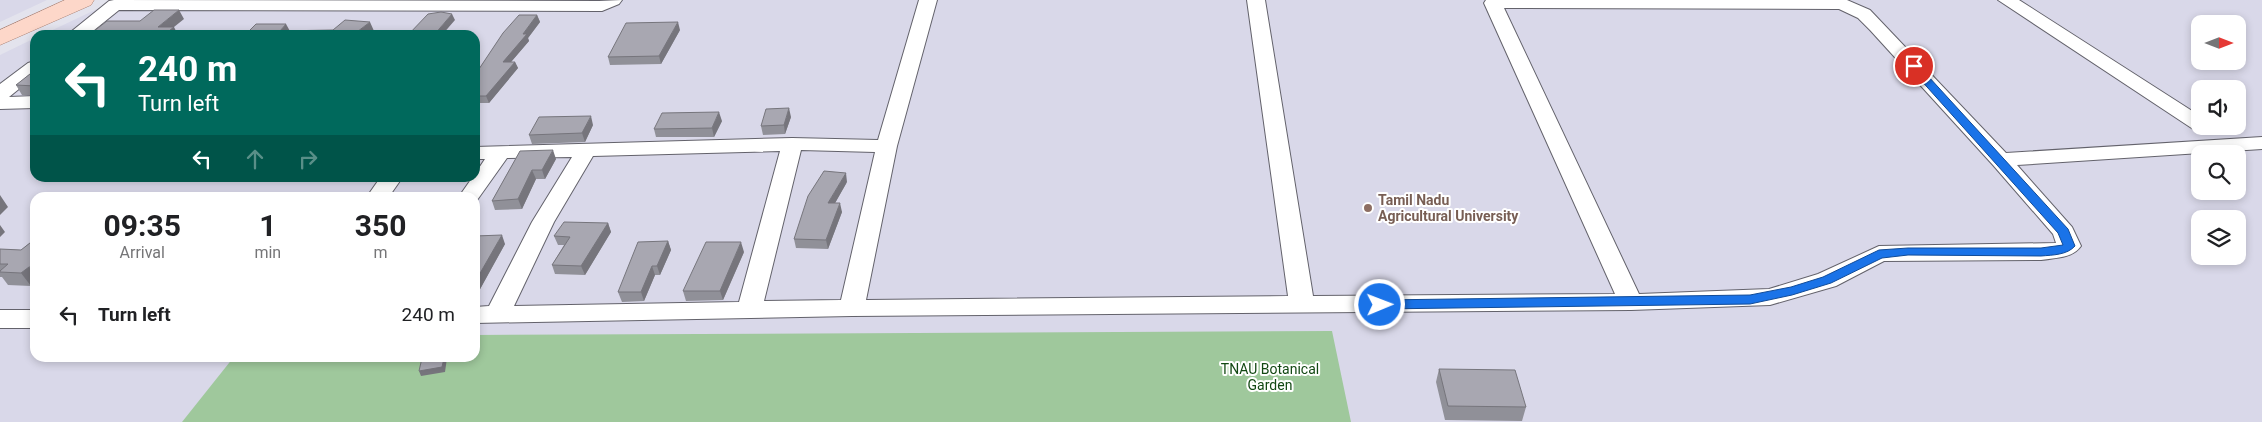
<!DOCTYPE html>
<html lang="en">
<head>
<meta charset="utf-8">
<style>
  :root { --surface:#fff; --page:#f2f2f2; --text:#202124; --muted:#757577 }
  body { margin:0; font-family:Roboto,sans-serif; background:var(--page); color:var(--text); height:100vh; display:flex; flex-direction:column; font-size:19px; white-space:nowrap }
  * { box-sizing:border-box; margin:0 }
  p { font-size:16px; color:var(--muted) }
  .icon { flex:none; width:28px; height:28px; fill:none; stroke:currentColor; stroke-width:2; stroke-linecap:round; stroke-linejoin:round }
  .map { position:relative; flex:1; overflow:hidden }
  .sheet { position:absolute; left:30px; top:192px; width:450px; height:170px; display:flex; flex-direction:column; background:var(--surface); border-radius:15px; box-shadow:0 2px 8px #0003 }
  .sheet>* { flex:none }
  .top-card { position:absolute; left:30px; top:30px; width:450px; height:152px; border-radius:15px; box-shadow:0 2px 8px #0003; background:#00695c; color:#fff; overflow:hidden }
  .needle { width:32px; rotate:90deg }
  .controls { position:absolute; left:2191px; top:15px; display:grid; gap:10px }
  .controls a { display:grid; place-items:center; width:55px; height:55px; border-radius:10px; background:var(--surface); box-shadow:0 2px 8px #0003; font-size:25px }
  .pin { position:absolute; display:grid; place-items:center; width:42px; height:42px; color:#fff; margin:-21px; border:2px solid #fff; border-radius:50%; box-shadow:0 1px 5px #0007 }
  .me { position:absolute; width:55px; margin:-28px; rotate:89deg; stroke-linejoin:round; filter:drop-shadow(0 0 4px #0008) }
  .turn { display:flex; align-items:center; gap:18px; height:105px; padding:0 25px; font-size:22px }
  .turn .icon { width:65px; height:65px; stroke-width:2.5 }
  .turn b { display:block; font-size:35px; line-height:42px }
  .lanes { display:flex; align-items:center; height:48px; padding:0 25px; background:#0003; justify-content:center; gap:25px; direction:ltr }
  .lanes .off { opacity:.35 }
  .eta { display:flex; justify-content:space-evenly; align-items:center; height:85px; text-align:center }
  .eta b { font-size:30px; font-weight:700; line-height:35px }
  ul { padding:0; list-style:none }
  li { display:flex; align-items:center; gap:15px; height:75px; padding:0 25px }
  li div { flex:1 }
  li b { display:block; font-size:19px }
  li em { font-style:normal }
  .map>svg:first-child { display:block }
</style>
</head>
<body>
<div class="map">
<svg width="2262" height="422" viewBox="0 0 2262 422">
  <rect width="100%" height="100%" fill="#e3e3ed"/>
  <path fill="#d9d8e9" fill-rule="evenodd" d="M0,0H47L0,22Z
    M116,0H2262V422H0V55L35,38V178H475V35H42ZM2200,24H2238V61H2200ZM2200,89H2238V126H2200ZM2200,154H2238V191H2200ZM35,198H475V358H35ZM2200,219H2238V256H2200Z"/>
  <path fill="#9fc89c" d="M1332,331L1351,422H182L233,358H475V335Z"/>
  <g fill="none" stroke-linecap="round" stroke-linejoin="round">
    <defs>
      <path id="street" d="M114,0L599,1L622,0L619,4L602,11L119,10L88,35H67L109,1Z
        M919,0H937L897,146L866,300L1288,296L1247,0H1265L1313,296L1615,294L1484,3L1486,0H1847L1870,10L2006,153L2262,137V149L2017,165L2072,227L2081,246C2073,258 2055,258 2041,260L1884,261L1836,286L1770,305L1631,310L852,316L475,323V307L489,306L532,222L572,157L507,158L475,203V198H458L472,178H475V174L485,159H475V147L792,138L878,140ZM1504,8L1839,9L1858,18L1870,30L1993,165L2053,234L2056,243L1879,246L1818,274L1769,289L1639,294ZM801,150L875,152L841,300L764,301ZM780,151L739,302L514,306L554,222L593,156Z
        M1998,0H2019L2200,116V126H2209L2207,129L2200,131L2193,129Z
        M35,61V76L9,97L35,96V108L0,109V84L28,63Z
        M380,178H402L388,198H366Z
        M0,310H35V328H0Z"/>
      <path id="primary" d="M65,0H94L91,5L0,45V30Z"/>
    </defs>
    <use href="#street" stroke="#63626b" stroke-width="2"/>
    <use href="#primary" stroke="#ab8274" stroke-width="1"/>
    <use href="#street" fill="#fff" fill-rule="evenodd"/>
    <use href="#primary" fill="#fdd7c9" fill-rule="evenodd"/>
  </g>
  <path fill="#909098" d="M537,15L540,22L528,38L529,41L511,62H515L518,68L489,103H475V75Z
    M680,30L661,64L610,65L608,57Z
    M35,70V95H22L16,85Z
    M791,117L785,134L763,135L761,126Z
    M722,121L714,137H656L654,129Z
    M593,125L585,142L532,144L529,135Z
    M520,151L556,159L545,179H536L522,209L495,210L492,201Z
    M847,182L835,203L842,212L828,249L796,248L794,239Z
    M608,223L611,232L585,275L555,274L552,265L564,245H558L554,236Z
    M475,236L505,244L479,291L475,292Z
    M35,239V283L31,286L8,285L2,277H0V249L21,250Z
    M668,241L671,250L660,275H655L644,301L622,302L618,292Z
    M744,252L723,300L686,301L683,291Z
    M1439,369L1526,407L1522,421L1445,420L1436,382Z"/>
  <path fill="#76757c" d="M179,10L184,19L174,27L178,35H162L158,27Z
    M452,14L455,20L442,35H434Z
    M537,15L540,22L528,38L529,41L505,69L503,62Z
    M370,22L374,31L368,35H353Z
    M678,22L680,30L661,64L659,56Z
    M286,24L291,33L280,31Z
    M515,62L518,68L489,103L486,96Z
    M789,108L791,117L785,134L784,125Z
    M719,112L722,121L714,137L712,128Z
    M591,116L593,125L585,142L582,133Z
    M553,150L556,159L545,179L542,170Z
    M532,170L536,179L522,209L518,199Z
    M846,173L847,182L830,212L828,203Z
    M0,195L8,207L0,215Z
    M840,203L842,212L828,249L826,240Z
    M608,223L611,232L585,275L581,266Z
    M0,225L5,232L0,237Z
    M502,235L505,244L479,291L475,282Z
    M668,241L671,250L660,275L657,266Z
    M741,242L744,252L723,300L720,291Z
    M652,266L655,275L644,301L641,292Z
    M29,267L35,275V283L31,286L21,273Z
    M444,358H447L445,372L421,376L419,371Z"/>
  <path fill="#a8a7b1" stroke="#76757c" d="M154,10H179L158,27H174L164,35H245L256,24H286L280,31L333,30L345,20L370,22L353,35H89L107,21H140Z
    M441,12L452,14L434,35H408L428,14Z
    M519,15H537L523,34H527L503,62H515L486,96H475V75L503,33Z
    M678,22L659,56L608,57L626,23Z
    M35,70V86L16,85Z
    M789,108L784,125L761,126L766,109Z
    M719,112L712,128L654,129L662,113Z
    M591,116L582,133L529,135L539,117Z
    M553,150L542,170H532L518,199L492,201L520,151Z
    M824,171L846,173L828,203H840L826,240L794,239L808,196Z
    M564,222L608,223L581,266L552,265L570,237L554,236Z
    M502,235L475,282V236Z
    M35,239V267H29L21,273L0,272V271L8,264H0V249L21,250Z
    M668,241L657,266H652L641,292H618L638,242Z
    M706,242H741L720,291H683Z
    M422,358H444L442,367L419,371Z
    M1439,369L1515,370L1526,407L1448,406Z"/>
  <path fill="#1a73e8" stroke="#114b97" d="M1910,64H1917L2068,229L2075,246C2067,255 2053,255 2041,256L1908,255L1882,258L1831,283L1792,295L1750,304L1380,309L1373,305L1380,300L1750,295L1791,287L1823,277L1879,250L1908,248H2041L2063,245L2058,233L1910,68Z"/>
  <circle fill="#8d6e63" stroke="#fff" stroke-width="2" cx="1368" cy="208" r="5"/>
  <g text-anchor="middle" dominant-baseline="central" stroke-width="4" stroke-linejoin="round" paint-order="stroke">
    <g font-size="14" font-weight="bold" fill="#785e54" stroke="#fff" text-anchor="start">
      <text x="1378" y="200">Tamil Nadu<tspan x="1378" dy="16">Agricultural University</tspan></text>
    </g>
    <g font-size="14" fill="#124813" stroke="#fff">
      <text x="1270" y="369">TNAU Botanical<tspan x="1270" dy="16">Garden</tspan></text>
    </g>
  </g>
</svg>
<div class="controls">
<a><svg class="needle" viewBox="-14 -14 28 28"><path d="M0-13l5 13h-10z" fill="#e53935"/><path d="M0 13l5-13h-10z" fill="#757577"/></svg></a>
<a><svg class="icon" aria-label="sound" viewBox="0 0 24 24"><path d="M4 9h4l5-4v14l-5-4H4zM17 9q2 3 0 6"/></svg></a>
<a><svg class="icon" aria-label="search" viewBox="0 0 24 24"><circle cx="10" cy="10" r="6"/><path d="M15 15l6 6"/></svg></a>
<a><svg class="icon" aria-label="layers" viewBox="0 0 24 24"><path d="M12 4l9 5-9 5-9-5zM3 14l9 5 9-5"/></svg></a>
</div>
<div class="pin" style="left:1914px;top:66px;background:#d93025"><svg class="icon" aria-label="arrive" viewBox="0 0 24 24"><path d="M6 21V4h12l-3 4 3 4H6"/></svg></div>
<svg class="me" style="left:1380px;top:305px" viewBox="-20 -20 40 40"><circle r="17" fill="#1a73e8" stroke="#fff" stroke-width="3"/><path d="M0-11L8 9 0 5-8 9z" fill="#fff"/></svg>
<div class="top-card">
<div class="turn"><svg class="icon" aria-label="left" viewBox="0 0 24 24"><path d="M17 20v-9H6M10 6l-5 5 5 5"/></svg><div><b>240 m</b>Turn left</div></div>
<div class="lanes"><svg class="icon" aria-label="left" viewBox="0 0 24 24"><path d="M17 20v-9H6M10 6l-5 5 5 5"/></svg><svg class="icon off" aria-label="ahead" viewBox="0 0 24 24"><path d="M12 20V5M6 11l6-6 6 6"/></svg><svg class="icon off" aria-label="right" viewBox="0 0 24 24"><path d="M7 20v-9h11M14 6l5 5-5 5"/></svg></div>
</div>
<section class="sheet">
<div class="eta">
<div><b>09:35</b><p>Arrival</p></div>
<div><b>1</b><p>min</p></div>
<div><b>350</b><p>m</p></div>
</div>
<ul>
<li><svg class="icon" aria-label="left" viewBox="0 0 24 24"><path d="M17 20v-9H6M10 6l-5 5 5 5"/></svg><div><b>Turn left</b></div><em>240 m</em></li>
</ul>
</section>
</div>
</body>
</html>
